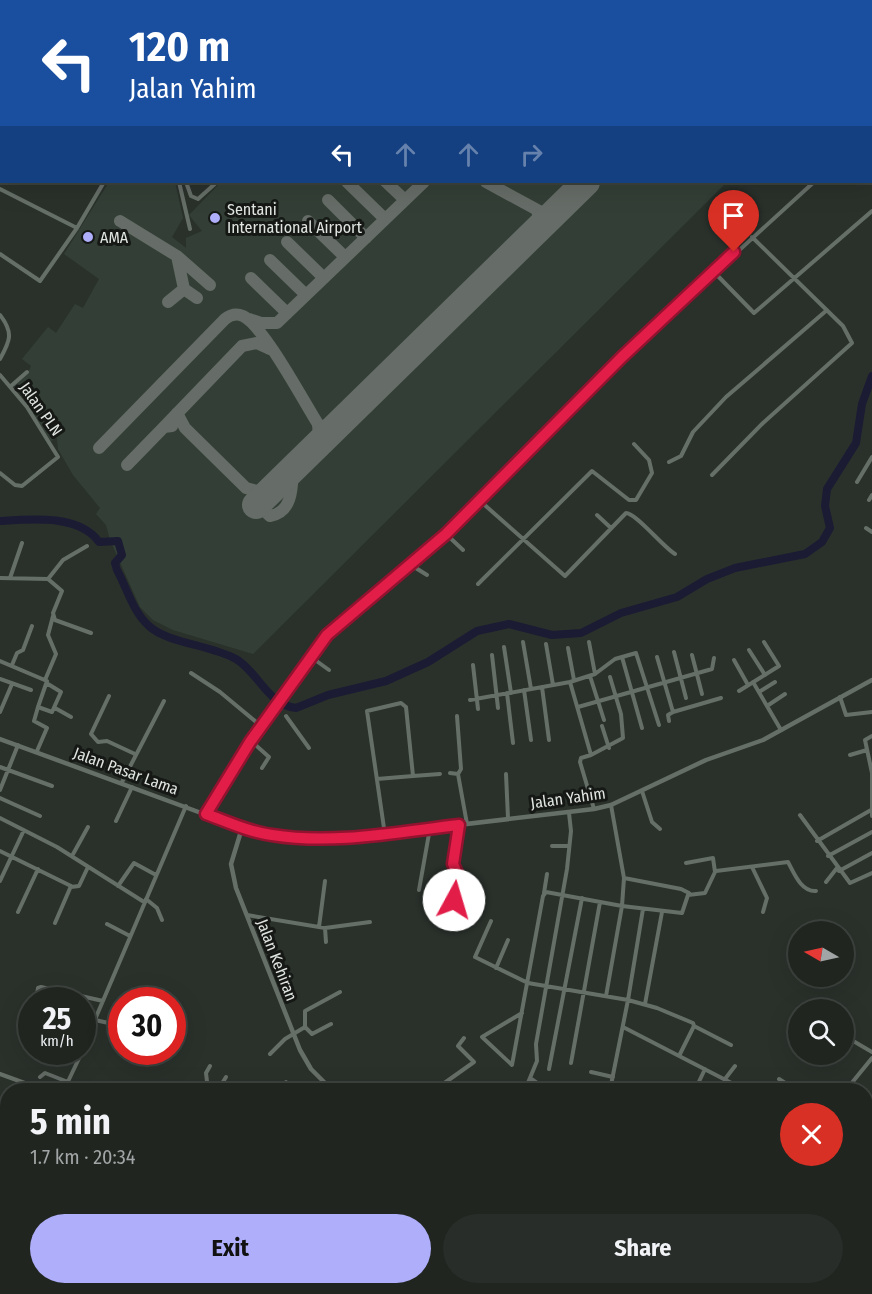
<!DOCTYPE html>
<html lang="en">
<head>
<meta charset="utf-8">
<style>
  :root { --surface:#202520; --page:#282d29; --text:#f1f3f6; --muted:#a2a5a5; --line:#3d423e; --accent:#aeaefa }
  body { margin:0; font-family:"Fira Sans Condensed",sans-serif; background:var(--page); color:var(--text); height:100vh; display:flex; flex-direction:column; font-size:22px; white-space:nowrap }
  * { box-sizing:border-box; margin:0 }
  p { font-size:20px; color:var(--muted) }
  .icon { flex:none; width:33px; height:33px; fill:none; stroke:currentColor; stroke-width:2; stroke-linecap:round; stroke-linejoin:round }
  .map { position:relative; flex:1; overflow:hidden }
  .drawer { position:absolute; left:0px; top:1083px; width:873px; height:212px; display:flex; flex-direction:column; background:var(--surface); border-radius:24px 24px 0 0; box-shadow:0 6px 24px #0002,0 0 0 2px var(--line) }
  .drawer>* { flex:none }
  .guide { position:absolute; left:0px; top:0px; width:873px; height:183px; box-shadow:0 6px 24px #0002,0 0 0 2px var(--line); background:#1a4fa0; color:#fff; overflow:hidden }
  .needle { width:39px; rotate:279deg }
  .tools { position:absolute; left:788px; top:921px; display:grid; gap:12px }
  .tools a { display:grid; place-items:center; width:66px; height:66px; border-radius:50%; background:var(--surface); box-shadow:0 6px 24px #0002,0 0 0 2px var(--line); font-size:30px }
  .speed { position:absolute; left:18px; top:987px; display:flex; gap:12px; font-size:30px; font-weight:700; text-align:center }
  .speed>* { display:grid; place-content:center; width:78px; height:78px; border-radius:50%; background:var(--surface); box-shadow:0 6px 24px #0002,0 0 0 2px var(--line); line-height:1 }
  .speed small { font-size:15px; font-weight:400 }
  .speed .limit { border:9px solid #d22; background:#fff; color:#111 }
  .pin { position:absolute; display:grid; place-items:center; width:51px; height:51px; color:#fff; margin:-62px -26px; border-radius:50% 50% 50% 0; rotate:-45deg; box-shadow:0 0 6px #0007 }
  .pin .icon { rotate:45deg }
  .me { position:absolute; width:66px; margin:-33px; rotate:6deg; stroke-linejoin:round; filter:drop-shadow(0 0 4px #0008) }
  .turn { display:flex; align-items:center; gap:21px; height:126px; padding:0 30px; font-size:27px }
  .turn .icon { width:78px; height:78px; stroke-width:2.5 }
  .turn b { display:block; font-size:42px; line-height:51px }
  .lanes { display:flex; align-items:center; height:57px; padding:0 30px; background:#0003; justify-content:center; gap:30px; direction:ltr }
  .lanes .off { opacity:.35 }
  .round { display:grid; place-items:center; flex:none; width:63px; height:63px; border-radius:32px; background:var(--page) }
  .head { display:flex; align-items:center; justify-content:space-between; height:102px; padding:0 30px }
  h1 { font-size:36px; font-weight:700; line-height:45px }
  .cta { display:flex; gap:12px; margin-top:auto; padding:12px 30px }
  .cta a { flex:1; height:69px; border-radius:36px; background:var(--accent); color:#111; font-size:24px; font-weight:700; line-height:69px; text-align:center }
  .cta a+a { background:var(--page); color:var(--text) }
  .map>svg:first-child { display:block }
</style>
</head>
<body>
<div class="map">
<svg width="872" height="1294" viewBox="0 0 872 1294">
  <rect width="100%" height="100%" fill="#2a312b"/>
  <path fill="#333f36" d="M390,0H872V37V2Z
    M109,182H175L183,218L172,237L186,248V238L202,231L189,215L221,182H727L253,654L173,630L153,620L140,607L110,540L106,525L96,514L100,508L73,475L58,449L57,438L51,441L14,385L28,373L31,366L22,359L48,327L56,333L75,304L83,308L99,279L64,254Z"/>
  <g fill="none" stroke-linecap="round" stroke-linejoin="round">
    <path stroke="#1b1b33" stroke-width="8" d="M0,521C30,519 79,514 99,542L118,541L122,555L115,563L117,570C127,588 133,612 149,626C167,643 211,645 236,659C258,672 268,705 296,708L328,695L386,681L428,662L477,631L509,624L552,635L581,633L621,613L677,597L707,579L735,568L805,554L822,542L830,528L825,506L827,489L856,443L862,404L872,376"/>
    <path stroke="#666c67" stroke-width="12" d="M590,0L591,2
      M767,0L768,2
      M607,2L609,0
      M347,182L385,219
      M386,182L405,200
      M486,182L543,213H552L562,206
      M328,200L366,238
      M120,221L177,256L210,285
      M308,221L345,257
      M534,233L540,222L537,210
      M287,242L324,278
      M177,256L184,289
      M270,260L306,295
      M251,278L287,313
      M168,302L184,289L197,298
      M249,319L261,323H277L424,182
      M177,413L185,428L246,488L257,491L273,488
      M318,424L326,428L337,426
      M164,427L242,346L257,343L270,349
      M99,448L225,319C230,315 236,313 243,316C263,325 304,402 318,424L319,437L314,448
      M127,465L164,427L172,426
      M257,504L270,516C293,512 292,487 293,469"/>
    <path stroke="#666c67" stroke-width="28" d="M770,2L772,0
      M256,505L586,182"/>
    <path stroke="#666e68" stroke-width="4" d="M15,0L19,2
      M71,0L74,2
      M142,0L146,2
      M228,0V2
      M304,0V2
      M59,2L60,0
      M362,2L366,0
      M0,66L2,67
      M0,129H2
      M872,131V130
      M0,159L2,157
      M179,182L190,229
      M186,182L191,196L198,199L217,182
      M0,189L77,228
      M0,254L40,281L77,228L104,182
      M713,271L754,313L872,211
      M0,315C14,333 10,341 0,359
      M0,375L27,407L58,457L22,486L15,485L0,473
      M11,386L27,372
      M669,462L681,456L693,432L726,397L827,310
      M712,475L763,423L852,343L843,326L752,237
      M857,482L872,457
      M479,500L565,576L626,513C636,513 663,547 675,554
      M869,500L872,495
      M597,515L611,528
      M866,528L872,532
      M446,534L463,550
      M411,565L427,575
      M0,578L48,579L63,560L87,546
      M10,578L22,543
      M48,579L62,591L53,613L55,620L91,633
      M478,584L592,471L629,500H636L652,473L649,460L634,444
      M523,642L531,689
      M589,642L595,674
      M546,644L553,685
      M504,647L511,693
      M568,648L574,680
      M749,650L765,675
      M674,652L686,698
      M492,655L498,708
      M692,655L702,694
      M311,657L329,670
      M622,657L642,728
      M657,657L673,712
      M734,660L748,685
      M0,661L47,681L38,707
      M12,665L17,653L23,650L32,626
      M473,665L478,709
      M191,673L220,692L261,726
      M590,676L604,720
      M0,679L31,690
      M45,680L56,654L48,635L53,616
      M570,682L595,674L615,659L636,653L659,725
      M753,682L781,730
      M542,687L549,740
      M524,690L531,740
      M739,691L779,666L764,642
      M759,692L775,682
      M507,693L513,743
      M109,696L91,734L98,742L107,741L135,754
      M840,697L846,715L872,712
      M470,700L570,682L591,755L581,758L580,762L594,809
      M767,706L785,694
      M578,707L712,669L714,658
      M55,708L71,717
      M0,712L12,684
      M286,716L309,748
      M457,716L461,769L458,774
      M669,721L668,715L673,712L721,698
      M602,726L609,748
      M872,736L865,740L872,773V816
      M251,741L269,757L262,768
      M37,751L47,728L34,721L38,707L52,712L61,692L48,684
      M591,755L623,738L621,714L610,677
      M850,755L867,750
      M0,767L52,786
      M450,773L458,774L467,824
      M506,774L508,818
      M413,776L440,774
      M377,779L413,776L406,707L401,703L367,711L385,835
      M122,782L164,701
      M0,790L18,745
      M642,791L652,822L660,829
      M0,798L40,816
      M611,805L624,878L622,906L682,913L688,895L705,893L715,872L713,858L686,863
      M206,814L238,760L327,635L446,534L622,357L814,182
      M800,815L850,883L872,873
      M0,818L57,847L144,902
      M116,821L132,787
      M817,841L871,810
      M552,846H569
      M0,851L71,886L55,923
      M72,856L88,827
      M828,856L872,832
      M752,867L767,898L763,912
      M716,871L788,862C794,873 801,892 816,891
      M839,871L872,853
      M624,878L681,889L689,893
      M0,881L24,830
      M826,882L837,868
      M118,886L134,863L156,875
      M71,887L79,886L88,867
      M419,890L430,828
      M544,893L547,874
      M146,899L157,908L162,920
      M18,912L38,869
      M247,915L325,928L370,922
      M451,916L458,875L453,864L459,825
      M491,921L475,957L528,983L628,1000L643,909
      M107,924L130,936
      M319,927L325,881
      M325,928L326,942
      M496,968L508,940
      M36,1000L38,988L41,987L103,1001
      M645,1004L662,912
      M522,1013L482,1037L512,1065L543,896L546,892L622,906L606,996
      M95,1020L122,1026
      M694,1026L731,1045
      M305,1027L312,1034L331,1024
      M623,1027L745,1090
      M843,1035L872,1052
      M82,1050L186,806
      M48,1052L78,1060
      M270,1054L285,1039L305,1027V1011L340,992
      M571,1063L600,902
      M549,1069L582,898
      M591,1072L613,1077
      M0,1074L44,1090
      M40,1077L45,1073L68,1082
      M530,1078L547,1090
      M725,1079L735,1066
      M779,1079L796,1090
      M286,1082L293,1090
      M699,1083L713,1090
      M64,1090L82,1052
      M208,1090L206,1073L210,1066
      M218,1090L226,1077
      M240,1090L241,1089
      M439,1090L443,1084L474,1062L458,1046L464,1038
      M525,1090L537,1061L536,1044L567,869L571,831L569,813
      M610,1090L628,1000L657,1008L693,1023L694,1026L680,1054
      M695,1090L705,1069
      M846,1090L872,1058
      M866,1118L872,1122
      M866,1139L872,1126
      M867,1183L872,1173
      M866,1216L872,1204
      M0,1233L8,1215
      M866,1256L872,1244
      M866,1260L872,1263
      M0,1275L8,1285
      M246,1287L249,1294
      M265,1287L268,1294
      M304,1287L307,1294
      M324,1287L327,1294
      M343,1287L347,1294
      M364,1287L367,1294
      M385,1287L388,1294
      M408,1287L411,1294
      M693,1287L699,1291
      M735,1287L737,1294
      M753,1287L762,1294
      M651,1293V1294
      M187,1294L190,1287
      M275,1294L291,1287
      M430,1294L441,1289
      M610,1294L611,1287
      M710,1294L726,1287
      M848,1294L851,1287
      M864,1294L872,1278"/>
    <path stroke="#666e68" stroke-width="4.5" d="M0,739L242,828L280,836L347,838L594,809L611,805L706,760L763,740L872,680
      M242,828L231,864L236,888L300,1050L311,1069L332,1090
      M439,1287L443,1294"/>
  </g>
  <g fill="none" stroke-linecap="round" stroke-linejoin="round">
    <defs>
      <path id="route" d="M454,900L458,875L453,864L459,825C398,832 334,845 272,835C249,832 228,822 206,814L250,742L327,635L446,534L622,357L734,252"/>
    </defs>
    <use href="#route" stroke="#92132f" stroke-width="15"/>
    <use href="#route" stroke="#e11d48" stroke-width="10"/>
  </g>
  <g fill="#aeaefa" stroke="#151815" stroke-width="2">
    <circle cx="215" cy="218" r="6"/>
    <circle cx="88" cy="237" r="6"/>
  </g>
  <g text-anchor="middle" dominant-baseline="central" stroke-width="6" stroke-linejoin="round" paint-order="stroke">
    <g font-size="16" fill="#e0e5e1" stroke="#151815" text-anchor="start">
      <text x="227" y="209">Sentani<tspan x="227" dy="18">International Airport</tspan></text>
      <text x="100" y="237">AMA</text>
    </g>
    <g font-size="16" fill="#e0e5e1" stroke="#151815">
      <text transform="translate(41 409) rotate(55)">Jalan PLN</text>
      <text transform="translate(126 771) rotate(20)">Jalan Pasar Lama</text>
      <text transform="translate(568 798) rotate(-8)">Jalan Yahim</text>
      <text transform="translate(277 960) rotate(69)">Jalan Kehiran</text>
    </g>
  </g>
</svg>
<div class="tools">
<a><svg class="needle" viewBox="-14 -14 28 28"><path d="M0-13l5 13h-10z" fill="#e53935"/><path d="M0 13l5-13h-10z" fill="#a2a5a5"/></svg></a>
<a><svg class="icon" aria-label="search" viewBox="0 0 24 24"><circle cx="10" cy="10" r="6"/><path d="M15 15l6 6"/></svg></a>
</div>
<div class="speed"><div>25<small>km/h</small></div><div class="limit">30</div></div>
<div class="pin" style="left:734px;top:252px;background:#d93025"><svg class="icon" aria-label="arrive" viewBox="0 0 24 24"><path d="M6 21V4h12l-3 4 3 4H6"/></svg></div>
<svg class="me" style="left:454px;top:900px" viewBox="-20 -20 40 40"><circle r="19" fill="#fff"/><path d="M0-13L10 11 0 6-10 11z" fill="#e11d48"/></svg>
<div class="guide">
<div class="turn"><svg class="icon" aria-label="left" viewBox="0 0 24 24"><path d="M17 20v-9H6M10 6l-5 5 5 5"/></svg><div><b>120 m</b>Jalan Yahim</div></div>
<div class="lanes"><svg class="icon" aria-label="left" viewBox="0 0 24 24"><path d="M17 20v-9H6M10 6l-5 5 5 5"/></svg><svg class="icon off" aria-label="ahead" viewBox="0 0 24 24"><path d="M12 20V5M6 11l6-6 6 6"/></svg><svg class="icon off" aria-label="ahead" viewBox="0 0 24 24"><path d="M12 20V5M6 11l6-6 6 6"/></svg><svg class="icon off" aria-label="right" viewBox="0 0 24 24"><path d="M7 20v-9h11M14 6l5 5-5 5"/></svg></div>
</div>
<section class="drawer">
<div class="head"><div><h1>5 min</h1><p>1.7 km · 20:34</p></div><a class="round" style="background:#d93025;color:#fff"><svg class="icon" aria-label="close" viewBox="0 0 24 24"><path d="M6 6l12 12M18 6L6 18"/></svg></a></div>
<div class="cta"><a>Exit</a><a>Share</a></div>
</section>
</div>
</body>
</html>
